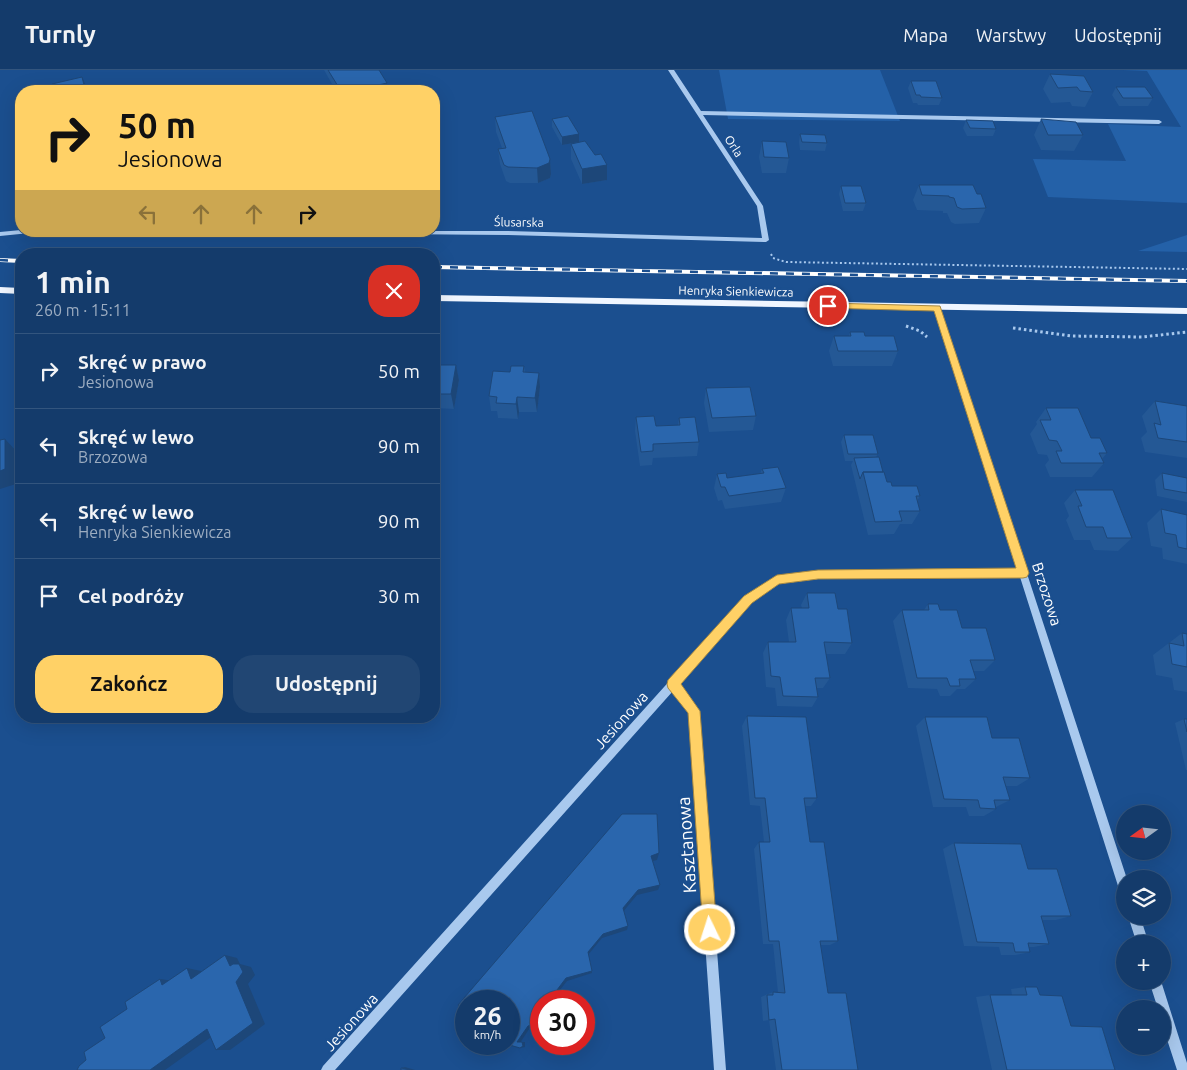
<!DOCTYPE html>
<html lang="pl">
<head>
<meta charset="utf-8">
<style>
  :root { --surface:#143b6b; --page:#214673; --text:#f1f3f6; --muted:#9dadc1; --line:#33557e; --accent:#ffd166 }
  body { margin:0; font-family:Ubuntu,sans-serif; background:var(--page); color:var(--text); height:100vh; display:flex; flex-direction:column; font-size:19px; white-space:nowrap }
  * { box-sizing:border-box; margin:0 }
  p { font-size:16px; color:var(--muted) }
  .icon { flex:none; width:28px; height:28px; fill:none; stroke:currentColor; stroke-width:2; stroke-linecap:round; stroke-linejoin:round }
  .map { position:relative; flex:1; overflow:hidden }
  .drawer { position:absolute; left:15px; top:178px; width:425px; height:475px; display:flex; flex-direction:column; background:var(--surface); border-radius:20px; box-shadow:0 5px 20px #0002,0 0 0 1px var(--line) }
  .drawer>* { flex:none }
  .guide { position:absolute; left:15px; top:15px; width:425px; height:152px; border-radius:20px; box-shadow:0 5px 20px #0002,0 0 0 1px var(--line); background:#ffd166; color:#111; overflow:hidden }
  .needle { width:32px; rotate:255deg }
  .buttons { position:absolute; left:1116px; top:735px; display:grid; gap:10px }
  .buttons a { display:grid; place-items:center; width:55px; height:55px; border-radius:50%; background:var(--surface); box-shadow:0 5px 20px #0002,0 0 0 1px var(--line); font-size:25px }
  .speed { position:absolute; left:455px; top:920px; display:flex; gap:10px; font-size:25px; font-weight:700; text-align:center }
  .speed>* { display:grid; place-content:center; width:65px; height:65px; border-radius:50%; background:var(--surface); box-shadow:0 5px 20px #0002,0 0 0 1px var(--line); line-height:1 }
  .speed small { font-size:12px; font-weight:400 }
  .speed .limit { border:8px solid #d22; background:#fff; color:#111 }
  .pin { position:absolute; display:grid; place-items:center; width:42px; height:42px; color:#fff; margin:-21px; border:2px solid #fff; border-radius:50%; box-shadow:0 1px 5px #0007 }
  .me { position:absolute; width:55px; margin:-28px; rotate:356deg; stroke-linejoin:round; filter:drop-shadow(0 0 4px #0008) }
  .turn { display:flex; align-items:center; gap:18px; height:105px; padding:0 20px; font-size:22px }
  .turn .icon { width:65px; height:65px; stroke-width:2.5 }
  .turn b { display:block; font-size:35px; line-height:42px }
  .lanes { display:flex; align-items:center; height:48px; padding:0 20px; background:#0003; justify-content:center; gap:25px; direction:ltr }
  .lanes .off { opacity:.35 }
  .round { display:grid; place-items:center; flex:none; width:52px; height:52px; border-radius:20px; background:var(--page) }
  .head { display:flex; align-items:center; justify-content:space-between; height:85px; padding:0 20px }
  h1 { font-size:30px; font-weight:600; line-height:38px }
  .cta { display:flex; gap:10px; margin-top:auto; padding:10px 20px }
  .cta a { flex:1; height:58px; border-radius:20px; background:var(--accent); color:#111; font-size:20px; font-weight:600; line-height:58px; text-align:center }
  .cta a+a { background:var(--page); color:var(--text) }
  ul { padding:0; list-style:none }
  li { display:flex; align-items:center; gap:15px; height:75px; padding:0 20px; border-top:1px solid var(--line) }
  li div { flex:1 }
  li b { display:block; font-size:19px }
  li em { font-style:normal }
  header { display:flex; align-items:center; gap:30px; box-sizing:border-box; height:70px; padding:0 25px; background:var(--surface); border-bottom:1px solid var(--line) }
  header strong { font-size:24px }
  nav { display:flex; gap:28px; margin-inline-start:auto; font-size:18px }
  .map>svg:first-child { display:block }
</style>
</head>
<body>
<header>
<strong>Turnly</strong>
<nav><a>Mapa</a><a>Warstwy</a><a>Udostępnij</a></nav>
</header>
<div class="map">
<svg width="1187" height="1000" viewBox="0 0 1187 1000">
  <rect width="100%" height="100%" fill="#1b4f8f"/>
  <path fill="#2461a8" d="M719,0H880L900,51L728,49Z
    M1123,0H1187V133L1048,127L1033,89L1126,91L1108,54L1181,57L1147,1Z
    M1187,165V182L1138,181Z"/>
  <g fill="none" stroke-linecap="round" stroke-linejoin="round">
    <path stroke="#a9c9ee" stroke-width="2" stroke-dasharray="2 2.5" stroke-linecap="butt" d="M771,184L773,188L786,192L1187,199"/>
    <path stroke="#a9c9ee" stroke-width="3" stroke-dasharray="2.5 3" stroke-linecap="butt" d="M906,256L920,261L927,267
      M1013,258L1071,266L1142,267L1187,262"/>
    <path fill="#a9c9ee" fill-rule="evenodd" d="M668,0H674L701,41L1159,50L1162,52L1159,54L703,45L763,136L769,170L766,172L506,165L272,163L269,161H506L762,168L757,136Z
      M21,160V161H33L30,163L0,166V162Z
      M935,236H937L940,238L1127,809H1125V825L1121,823L1119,819L1020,507L818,509L779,514L751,533L679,614L699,641L726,1000H714L689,643L673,621L335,1000H321L323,996L745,527L774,507L818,501L1017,499L934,238Z
      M1128,846H1140L1149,874H1137Z
      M1149,911H1161L1187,993V1000H1177L1162,954V939H1158Z"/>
    <path fill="#f0f6ff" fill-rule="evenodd" d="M0,217L21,218V224L0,223Z
      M434,225L1187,238V244L434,231Z"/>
    <defs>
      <path id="rail" d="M0,190L21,191
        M434,197L1187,211"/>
    </defs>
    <use href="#rail" stroke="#fff" stroke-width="4"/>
    <use href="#rail" stroke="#1b4f8f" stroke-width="2.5" stroke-dasharray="8" stroke-linecap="butt"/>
  </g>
  <path fill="#245895" d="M324,0H379L387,13L389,21H336Z
    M1050,4L1093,22L1085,37L1072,36L1070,32L1051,33L1043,19Z
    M911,11L942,28L939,35H918L917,33H913L908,18Z
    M1116,17L1153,28L1148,36H1119L1112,25Z
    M495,47L550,89L551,104L550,108L538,113H510L506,111L500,94L498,79L502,78L496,62Z
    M552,49L579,72L562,75L552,57Z
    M1041,49L1083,65L1074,81L1041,80L1034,65Z
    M966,50L996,59L993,66H967L963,58Z
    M800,64L827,73L825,81L800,80L799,72Z
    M762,71L789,88L786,103H762L759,87Z
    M571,74L607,110L582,114L571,89Z
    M919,115L977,124L986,138L979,153L955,154L951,152L947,143H943V141L917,140L913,130Z
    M841,116L866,133L863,141H843L839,124Z
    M850,262L865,266L898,281L892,296H833L829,281L834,266H849Z
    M434,290H440L441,295H456L459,310L454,339L434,338Z
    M524,296L525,302L539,303L540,317L537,342H519L518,349L498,348L497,341H491L489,326L510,302Z
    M706,318L756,346L753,360L709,362L704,333Z
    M1155,331L1187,336V388L1145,382L1141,368L1147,362L1142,346Z
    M1046,338L1091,368L1107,383L1102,389L1104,393L1092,407H1050L1045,395L1049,390L1047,385L1038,384L1030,364L1037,354L1036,352Z
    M636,347L656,356L678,355L679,348L699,372L697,386L653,388L652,395L640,396L635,361Z
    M844,365L878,384L876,387L887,412L892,416L920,426L917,431L920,441L912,454H900L894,464L868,465L851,395L853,391H845L841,372Z
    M762,399L786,418L781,432L725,439L722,430L718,431L714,418L717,404L727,408L760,404Z
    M1162,403L1187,408V432L1157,426L1155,410Z
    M1075,420L1132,468L1118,481L1094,480L1090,470H1074L1066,450L1069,446L1064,433Z
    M1161,439L1187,445V494L1163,489L1162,478L1151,476L1147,453Z
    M807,523L838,539L852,573L845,584H826L830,608L823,618H817L818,627L812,637L777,636L775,618L766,617L763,583L768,572H789L786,550L791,538H802L801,535Z
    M928,534L940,540L962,558L995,590L984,601H973L976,609L965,619H957L950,626H940L937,619L908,618L893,551L902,540H924Z
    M1182,563L1187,564V622L1174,620L1172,608L1156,605L1153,585Z
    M747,646L817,728L811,736H805L810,772L838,871L830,875H821L828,923L858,1000H776L769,950L763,951L761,927L773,922L778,923L773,874H763L754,779L759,772H764L760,736L750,735L742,656Z
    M925,647L992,668L1030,708L1017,716H1006L1010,730L996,737V739L984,746H969L966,737H933L916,656Z
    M1184,649H1187V700H1186L1175,653Z
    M954,773L1028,799L1071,846L1056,850H1042L1049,874L1034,877H1029L1030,882L1016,885H1001L999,877L964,876L943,779Z
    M1025,917L1040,925L1115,1000H992L976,927L990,925H1012L1011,919Z"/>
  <path fill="#1d4779" d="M82,7L88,21H58Z
    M387,13L389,21H351Z
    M434,63H435L437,78L434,79Z
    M579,64V72L562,75V67Z
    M550,89L551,104L550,108L538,113L537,98Z
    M607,95V110L582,114V99Z
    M456,295L459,310L454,339L451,324Z
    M539,303L540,317L537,342L535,328Z
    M517,327L519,342L518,349L516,334Z
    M5,369L18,383L19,413L0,419V427V401Z
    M659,783L657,790L649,792L651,786Z
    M660,815L658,820L637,825L622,843L623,838L638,820Z
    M628,856L627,860L602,868L588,885V882L603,864Z
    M225,885L237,888L240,894L251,897L255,905L248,914L265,954L230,980H216L230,896Z
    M187,898L201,901L205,911L191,909Z
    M592,901V903L567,911L552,930V931H551V928L566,908Z
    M160,909L174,911L162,915Z
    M541,952V953L531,956L520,973L517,972L528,956Z
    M207,959L221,960L165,1000H150Z
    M522,972H525V977L520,978Z
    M405,997L415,1000H410L401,998Z"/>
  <path fill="#2a66ad" stroke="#1d4779" d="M328,0H379L387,13L351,21H341Z
    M1050,4L1084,6L1093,22L1080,21L1077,17L1058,18Z
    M82,7L84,15L78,17L77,15L69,17L70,19L54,21L52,14Z
    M911,11H936L942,28L921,27L920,25H916Z
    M77,15L78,18L91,15L93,21H64L70,20L69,17Z
    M1116,17H1145L1153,28H1123Z
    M532,41L550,89L549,93L537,98L508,97L504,95L498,79L506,78L495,47Z
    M568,46L579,64L562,67L552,49Z
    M1041,49L1076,52L1083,65H1048Z
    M966,50L993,51L996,59L970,58Z
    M800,64L825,65L827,73L802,72Z
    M585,71L595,85L601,84L607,95L582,99L571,74Z
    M762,71L786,72L789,88L764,87Z
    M919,115H973L977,124H981L986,138L962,139L957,137L954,128L949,127V126L922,125Z
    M841,116H861L866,133H845Z
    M850,262H864L865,266H894L898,281H838L834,266H851Z
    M434,290H440L439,295H456L451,324H434Z
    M511,296H524L523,302L539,303L535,328L517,327L516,334L496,333L497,327L489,326L493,301L510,302Z
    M750,317L756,346L712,348L706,318Z
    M1155,331L1187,336V372L1158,368L1154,353L1161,355Z
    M1046,338H1078L1091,368H1100L1107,383H1099L1104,393H1061L1056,381H1062L1057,371L1049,370L1040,350H1051Z
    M654,346L656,356L680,355L679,348L695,347L699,372L653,374V381L641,382L636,347Z
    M844,365H873L878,384H848Z
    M5,369V399L0,401V370Z
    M879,387L883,402H863L860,409L854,388Z
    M778,397L786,418L729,426L725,417H721L717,404L726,403L727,408L764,403L762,399Z
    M863,402H884L887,412H891L892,416H917L920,426H916L920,441H899L902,451L875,452Z
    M1162,403L1187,408V423L1164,419Z
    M1075,420H1113L1132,468H1107L1103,457H1086L1078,436H1082Z
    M1161,439L1187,445V479L1178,477L1176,465L1165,463Z
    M807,523H835L838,539H847L852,573L824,572L830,608H815L818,627L783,626L780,607L771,606L768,572H796L791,538H809Z
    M928,534H938L940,540H957L962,558H986L995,590H970L976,609H959L960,616H950L947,608H917L902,540H929Z
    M1182,563L1187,564V597L1172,594L1169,573L1184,576Z
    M747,646L806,647L817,728H804L810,772H824L838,871H820L828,923H846L858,1000H782L775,949L769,950L767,925H773V922L785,923L779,871H769L759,772H770L765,728H755Z
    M925,647H987L992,668H1019L1030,708L1003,707L1010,730H994L996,739L980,738L978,730L944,729Z
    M1184,649H1187V662Z
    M622,744H657L659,783L651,786L660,815L638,820L623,838L628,856L603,864L588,882L592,901L566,908L551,928V931H541V952L528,956L517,972H522L523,976L520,978L506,974H509V931H466V945L458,935Z
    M954,773L1021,774L1028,799H1057L1071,846H1041L1049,874L1028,873L1030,882H1015L1013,873L977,872Z
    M225,885L230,896L233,894H239L243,902L236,912L253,953L216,980L207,959L150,1000H77L79,996L86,990L84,982L105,968L100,957L127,939L125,932L160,909L162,915L187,898L191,909Z
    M1025,917H1037L1040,925L1062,926L1071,956L1102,957L1115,1000H1007L990,925H1027Z
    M401,998L410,1000H401Z"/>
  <path fill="#ffd166" stroke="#a68842" d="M828,233L940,236L1029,503L1027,507L1023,508L818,509L779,514L752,533L681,614L700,641L717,860L715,866L710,868L705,866L703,860L688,643L668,618L667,614L668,610L744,526L777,505L818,500L1016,498L934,241L825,238L824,236Z"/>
  <g text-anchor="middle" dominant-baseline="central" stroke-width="5" stroke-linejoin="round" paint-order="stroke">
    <g font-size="12" fill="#fff" stroke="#1b4f8f">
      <text transform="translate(734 76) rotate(57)">Orla</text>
      <text transform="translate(519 152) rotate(1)">Ślusarska</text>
      <text transform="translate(736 221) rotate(1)">Henryka Sienkiewicza</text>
    </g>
    <g font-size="15" fill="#fff" stroke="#1b4f8f">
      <text transform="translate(1047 524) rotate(72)">Brzozowa</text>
      <text transform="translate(621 650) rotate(-48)">Jesionowa</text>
      <text transform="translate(351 952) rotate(-48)">Jesionowa</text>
    </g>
    <g font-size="18" fill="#fff" stroke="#1b4f8f">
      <text transform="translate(686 775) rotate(-94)">Kasztanowa</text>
    </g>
  </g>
</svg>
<div class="buttons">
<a><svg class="needle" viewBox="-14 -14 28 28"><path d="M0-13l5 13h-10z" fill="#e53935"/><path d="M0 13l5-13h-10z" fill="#9dadc1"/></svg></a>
<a><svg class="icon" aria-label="layers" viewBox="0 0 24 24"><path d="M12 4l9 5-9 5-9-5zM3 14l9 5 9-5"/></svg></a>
<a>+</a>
<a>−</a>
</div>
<div class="speed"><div>26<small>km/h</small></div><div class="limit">30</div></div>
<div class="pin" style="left:828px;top:236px;background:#d93025"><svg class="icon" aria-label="arrive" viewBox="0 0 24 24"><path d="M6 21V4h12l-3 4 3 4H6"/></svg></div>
<svg class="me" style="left:710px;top:860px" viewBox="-20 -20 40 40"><circle r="17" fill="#ffd166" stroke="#fff" stroke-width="3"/><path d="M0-11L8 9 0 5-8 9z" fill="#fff"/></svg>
<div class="guide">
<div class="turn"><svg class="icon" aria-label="right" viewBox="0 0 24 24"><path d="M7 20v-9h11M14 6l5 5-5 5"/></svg><div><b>50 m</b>Jesionowa</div></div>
<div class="lanes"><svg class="icon off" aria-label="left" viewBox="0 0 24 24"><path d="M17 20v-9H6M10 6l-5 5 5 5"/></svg><svg class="icon off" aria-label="ahead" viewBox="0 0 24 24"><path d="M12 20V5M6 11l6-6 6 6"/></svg><svg class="icon off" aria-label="ahead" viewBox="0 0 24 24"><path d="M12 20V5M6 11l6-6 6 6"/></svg><svg class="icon" aria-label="right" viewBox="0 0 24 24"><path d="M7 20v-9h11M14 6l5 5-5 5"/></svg></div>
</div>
<section class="drawer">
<div class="head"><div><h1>1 min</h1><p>260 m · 15:11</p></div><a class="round" style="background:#d93025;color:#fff"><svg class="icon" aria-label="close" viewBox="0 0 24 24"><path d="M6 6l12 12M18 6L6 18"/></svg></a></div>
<ul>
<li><svg class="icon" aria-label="right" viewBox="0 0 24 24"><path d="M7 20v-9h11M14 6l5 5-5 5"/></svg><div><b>Skręć w prawo</b><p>Jesionowa</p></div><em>50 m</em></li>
<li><svg class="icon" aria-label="left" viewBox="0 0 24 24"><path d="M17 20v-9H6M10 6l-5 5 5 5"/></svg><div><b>Skręć w lewo</b><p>Brzozowa</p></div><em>90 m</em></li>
<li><svg class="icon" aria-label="left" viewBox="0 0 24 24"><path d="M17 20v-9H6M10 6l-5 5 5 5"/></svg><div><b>Skręć w lewo</b><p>Henryka Sienkiewicza</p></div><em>90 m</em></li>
<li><svg class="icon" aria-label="arrive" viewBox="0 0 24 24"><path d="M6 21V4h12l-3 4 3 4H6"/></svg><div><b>Cel podróży</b></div><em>30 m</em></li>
</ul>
<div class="cta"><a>Zakończ</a><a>Udostępnij</a></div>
</section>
</div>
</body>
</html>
